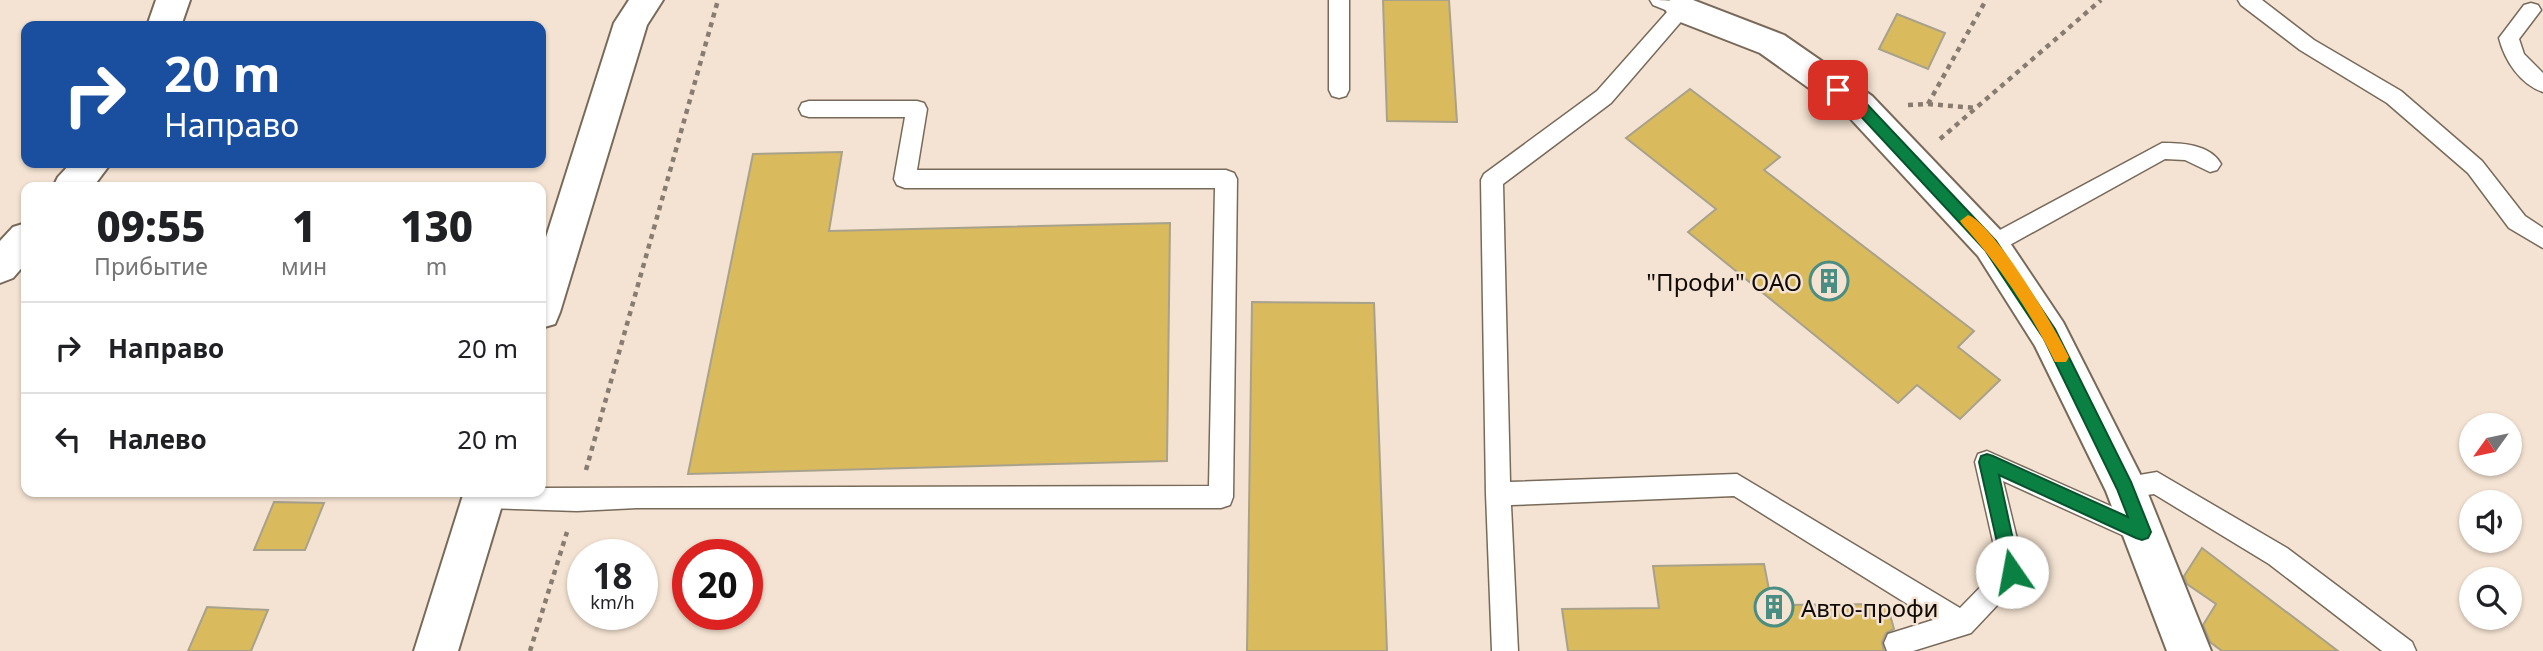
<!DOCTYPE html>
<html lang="ru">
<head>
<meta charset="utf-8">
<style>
  :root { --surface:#fff; --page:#f6f6f6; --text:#202124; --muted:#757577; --line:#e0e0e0 }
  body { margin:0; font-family:"Noto Sans",sans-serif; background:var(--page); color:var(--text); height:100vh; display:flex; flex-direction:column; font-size:26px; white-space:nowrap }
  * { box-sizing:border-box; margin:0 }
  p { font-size:23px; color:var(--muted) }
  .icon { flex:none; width:38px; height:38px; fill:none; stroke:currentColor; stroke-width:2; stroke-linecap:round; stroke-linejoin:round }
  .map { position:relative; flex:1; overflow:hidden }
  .side { position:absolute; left:21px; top:182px; width:525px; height:315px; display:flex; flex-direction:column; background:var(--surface); border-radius:14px; box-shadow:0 2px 5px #0004 }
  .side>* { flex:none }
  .hud { position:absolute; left:21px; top:21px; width:525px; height:147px; border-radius:14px; box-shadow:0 2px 5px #0004; background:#1a4fa0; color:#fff; overflow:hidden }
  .needle { width:46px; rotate:237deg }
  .tools { position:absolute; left:2459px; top:413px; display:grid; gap:14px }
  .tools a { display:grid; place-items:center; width:63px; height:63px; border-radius:50%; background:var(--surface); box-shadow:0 2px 5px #0004; font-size:35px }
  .speed { position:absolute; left:567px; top:539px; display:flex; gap:14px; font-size:35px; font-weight:700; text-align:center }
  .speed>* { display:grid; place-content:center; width:91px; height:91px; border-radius:50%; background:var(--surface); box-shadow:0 2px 5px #0004; line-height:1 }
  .speed small { font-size:18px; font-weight:400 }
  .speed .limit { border:10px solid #d22; background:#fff; color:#111 }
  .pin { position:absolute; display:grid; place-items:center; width:60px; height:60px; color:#fff; margin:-30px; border-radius:14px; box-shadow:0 4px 10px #0006 }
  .me { position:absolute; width:77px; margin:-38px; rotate:348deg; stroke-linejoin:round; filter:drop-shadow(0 0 5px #0008) }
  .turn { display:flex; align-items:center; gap:24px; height:147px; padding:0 28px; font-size:32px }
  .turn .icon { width:91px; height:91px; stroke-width:2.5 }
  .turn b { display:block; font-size:49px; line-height:60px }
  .eta { display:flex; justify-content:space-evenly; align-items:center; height:119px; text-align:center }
  .eta b { font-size:42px; font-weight:800; line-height:49px }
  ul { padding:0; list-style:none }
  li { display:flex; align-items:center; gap:21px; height:91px; padding:0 28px; border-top:2px solid var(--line) }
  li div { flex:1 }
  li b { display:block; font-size:26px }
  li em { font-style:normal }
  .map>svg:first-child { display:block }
</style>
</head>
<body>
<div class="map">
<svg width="2543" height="651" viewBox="0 0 2543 651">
  <rect width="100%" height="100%" fill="#f4e3d2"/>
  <path fill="#d9ba5d" stroke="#a8a18c" stroke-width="2" d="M1383,0H1449L1457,122L1387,121Z
    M1897,14L1945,33L1928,69L1879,49Z
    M1690,89L1780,157L1764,170L1974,331L1958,347L2000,380L1960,419L1917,385L1898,403L1688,232L1716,209L1626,138Z
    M842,152L829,231L1170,223L1167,461L688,474L753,154Z
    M1252,302L1374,303L1387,651H1247Z
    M274,502L324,503L305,550H254Z
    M2202,548L2338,651H2222L2210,642L2203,625L2216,604L2187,584L2184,576Z
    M1764,564L1772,605L1887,604L1894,629L1886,633L1882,642L1884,651H1568L1562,609L1659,608L1653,566Z
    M207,607L268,610L251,651H188Z"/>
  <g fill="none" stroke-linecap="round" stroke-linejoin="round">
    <defs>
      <path id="lane" d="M1329,0H1349V90L1346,96L1339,98L1332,96L1329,90Z
        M1650,0C1664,0 1684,0 1692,9L1611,103L1503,184L1510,482L1737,474L1960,608L1999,568L1975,462L1978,454L1987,451L2151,524L2154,532L2151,540L2142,544L2133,540L2003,481L2025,572L2021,580L1971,633L1913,651H1887L1884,643L1888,634L1933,620L1734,496L1511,505L1518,651H1492L1486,494L1481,180L1484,174L1597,91L1668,11L1653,5Z
        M2238,0H2262L2314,40L2401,91L2482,161L2525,216L2543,228V248L2509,228L2468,173L2387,103L2300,50L2241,5Z
        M2531,3L2538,5L2541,10L2519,39L2524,54L2543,73V92C2520,84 2505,61 2499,38L2524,5Z
        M809,101H917L924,103L927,109L917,170H1226L1234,173L1237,179L1233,497L1230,505L1221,508H637L577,511L483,508L474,505L471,497L473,492H541V488L1209,486L1215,188H905L897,185L894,179L905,117H809L802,115L799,109L802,103Z
        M2162,143C2181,143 2210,144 2221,164L2217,170L2210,172L2185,160L2165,159L1999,251L1991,254L1983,251L1980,245L1983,239Z
        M2157,472L2287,548L2412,642L2416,651H2382L2269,564L2154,494L2125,498L2116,495L2113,487L2116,479Z"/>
      <path id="street" d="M156,0H190L181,26H147Z
        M629,0H663L647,25L560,312L555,324L541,328V253L614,23Z
        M1670,0H1693L1784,35L1872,96L2004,234L2063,322L2140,474L2211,651H2167L2106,491L2035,346L1978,256L1848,116L1760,53L1670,18L1665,9Z
        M71,163H111L93,187H53L58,177Z
        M26,223V263L13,278L0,283V241L13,227Z
        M464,492H506L458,651H414Z"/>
    </defs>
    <use href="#lane" stroke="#786a5a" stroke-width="3"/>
    <use href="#street" stroke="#786a5a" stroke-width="4"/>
    <path stroke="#887c71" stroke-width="4.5" stroke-dasharray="5 5" stroke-linecap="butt" d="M1928,104L1976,108
      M1908,105L1928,104L1986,0
      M1940,139L2101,0
      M586,470L718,0
      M530,651L567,532"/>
    <use href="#lane" fill="#fff" fill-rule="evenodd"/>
    <use href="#street" fill="#fff" fill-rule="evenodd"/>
  </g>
  <path fill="#0b8043" stroke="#07532c" stroke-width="2" d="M1838,85L1865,102L1996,241L2055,329L2131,482L2151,532L2148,538L2142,540L2136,538L1999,475L2020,572L2018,578L2012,581L2005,578L1979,462L1981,456L1987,454L1993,456L2128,517L2117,489L2044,339L1985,250L1855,110L1833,94L1831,90Z"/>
  <path fill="#f59e0b" d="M1968,215C1994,224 2056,329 2069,357L2066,362H2055C2031,313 1999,265 1963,225L1960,221Z"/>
  <defs>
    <symbol id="building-ring" viewBox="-11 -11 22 22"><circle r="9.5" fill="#f4e3d2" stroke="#498d83" stroke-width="1.5"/><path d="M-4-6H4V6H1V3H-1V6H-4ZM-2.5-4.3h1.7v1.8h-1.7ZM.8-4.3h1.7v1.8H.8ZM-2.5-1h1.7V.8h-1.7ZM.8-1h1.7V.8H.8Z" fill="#498d83"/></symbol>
  </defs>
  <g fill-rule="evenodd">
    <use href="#building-ring" x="1807" y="259" width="44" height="44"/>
    <use href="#building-ring" x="1752" y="585" width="44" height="44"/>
  </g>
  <g text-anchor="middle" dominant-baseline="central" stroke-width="5" stroke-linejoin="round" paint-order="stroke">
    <g font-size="24" fill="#100b06" stroke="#f4e3d2" text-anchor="end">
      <text x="1802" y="281">"Профи" ОАО</text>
      <text x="1801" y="607" text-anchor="start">Авто-профи</text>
    </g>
  </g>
</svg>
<div class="tools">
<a><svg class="needle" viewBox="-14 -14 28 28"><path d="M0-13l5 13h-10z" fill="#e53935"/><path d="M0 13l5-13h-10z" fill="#757577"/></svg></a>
<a><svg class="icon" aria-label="sound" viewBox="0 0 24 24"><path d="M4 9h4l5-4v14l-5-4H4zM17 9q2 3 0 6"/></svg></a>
<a><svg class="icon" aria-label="search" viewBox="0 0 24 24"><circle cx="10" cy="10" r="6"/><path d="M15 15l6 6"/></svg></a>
</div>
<div class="speed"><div>18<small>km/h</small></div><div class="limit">20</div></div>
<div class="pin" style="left:1838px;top:90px;background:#d93025"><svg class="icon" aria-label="arrive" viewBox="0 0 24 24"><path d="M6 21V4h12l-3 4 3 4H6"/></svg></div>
<svg class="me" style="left:2012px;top:572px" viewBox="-20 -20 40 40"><circle r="19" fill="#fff"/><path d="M0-13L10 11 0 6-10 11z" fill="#0b8043"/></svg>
<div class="hud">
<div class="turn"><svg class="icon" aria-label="right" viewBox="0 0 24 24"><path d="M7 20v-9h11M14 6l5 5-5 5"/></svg><div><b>20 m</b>Направо</div></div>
</div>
<section class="side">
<div class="eta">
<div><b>09:55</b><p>Прибытие</p></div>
<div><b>1</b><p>мин</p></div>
<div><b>130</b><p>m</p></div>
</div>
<ul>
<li><svg class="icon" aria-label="right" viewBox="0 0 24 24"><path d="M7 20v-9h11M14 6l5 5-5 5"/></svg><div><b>Направо</b></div><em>20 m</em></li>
<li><svg class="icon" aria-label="left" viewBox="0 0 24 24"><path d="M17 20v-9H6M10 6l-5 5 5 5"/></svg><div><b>Налево</b></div><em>20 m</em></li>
</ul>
</section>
</div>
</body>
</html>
